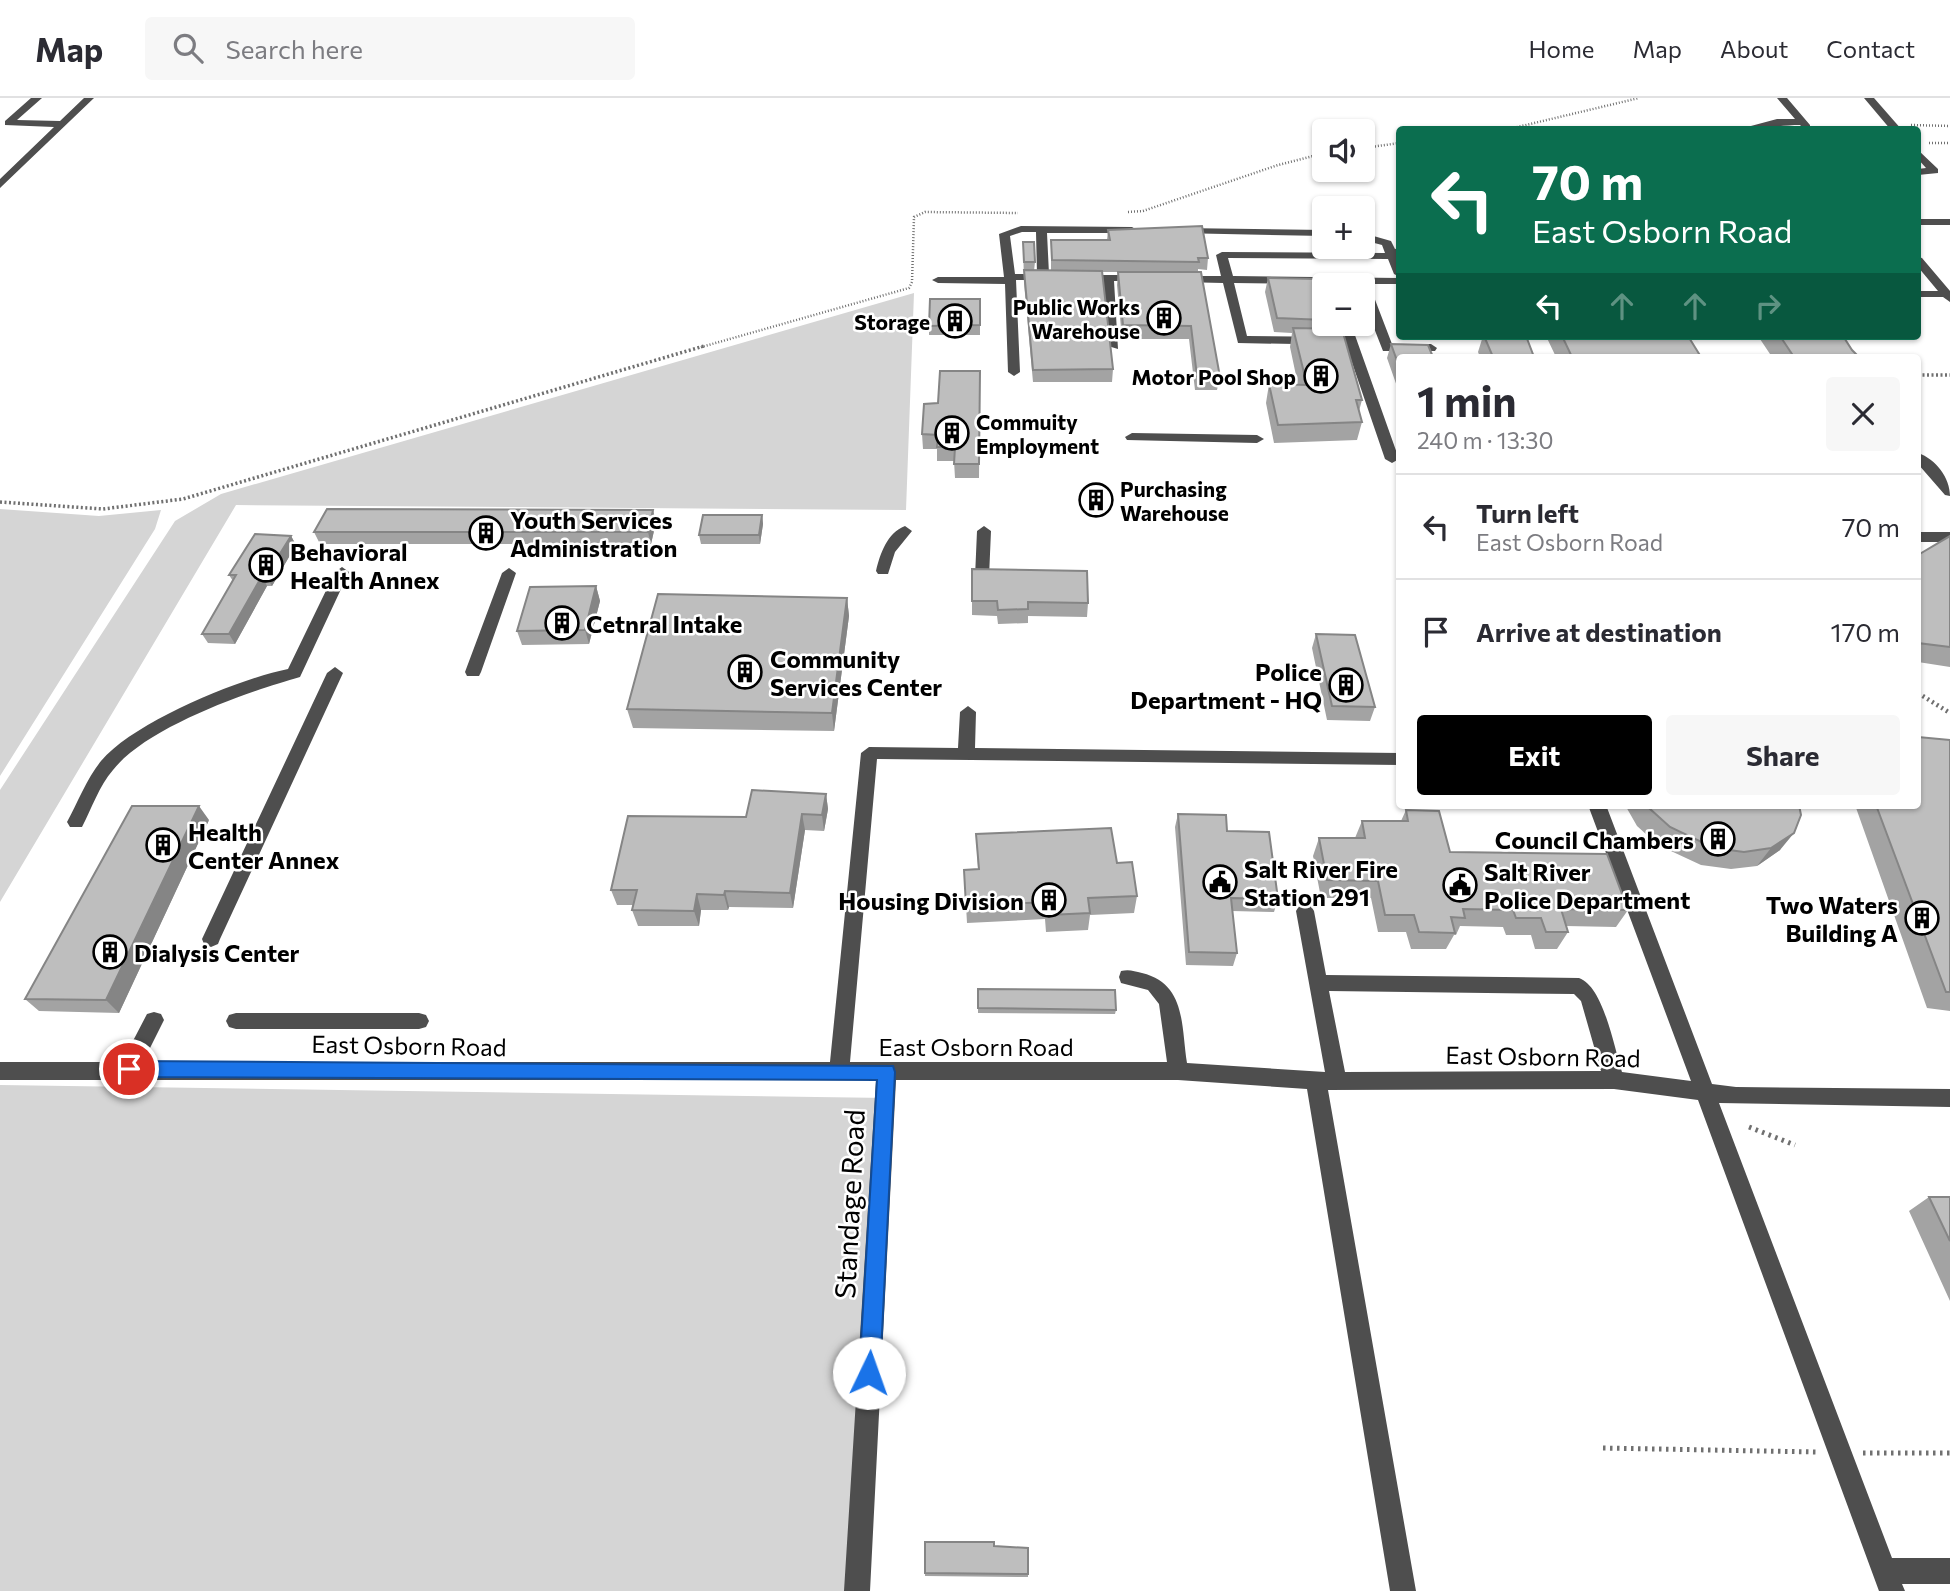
<!DOCTYPE html>
<html lang="en">
<head>
<meta charset="utf-8">
<style>
  :root { --surface:#fff; --page:#f7f7f7; --text:#2b2b33; --muted:#7c7c81; --line:#e1e1e2; --accent:#000 }
  body { margin:0; font-family:Commissioner,sans-serif; background:var(--page); color:var(--text); height:100vh; display:flex; flex-direction:column; font-size:26px; white-space:nowrap }
  * { box-sizing:border-box; margin:0 }
  p { font-size:23px; color:var(--muted) }
  .icon { flex:none; width:38px; height:38px; fill:none; stroke:currentColor; stroke-width:2; stroke-linecap:round; stroke-linejoin:round }
  .map { position:relative; flex:1; overflow:hidden }
  .sheet { position:absolute; left:1396px; top:256px; width:525px; height:455px; display:flex; flex-direction:column; background:var(--surface); border-radius:7px; box-shadow:0 2px 5px #0004 }
  .sheet>* { flex:none }
  .top-card { position:absolute; left:1396px; top:28px; width:525px; height:214px; border-radius:7px; box-shadow:0 2px 5px #0004; background:#0b6e4f; color:#fff; overflow:hidden }
  .tools { position:absolute; left:1312px; top:21px; display:grid; gap:14px }
  .tools a { display:grid; place-items:center; width:63px; height:63px; border-radius:7px; background:var(--surface); box-shadow:0 2px 5px #0004; font-size:35px }
  .pin { position:absolute; display:grid; place-items:center; width:60px; height:60px; color:#fff; margin:-30px; border:4px solid #fff; border-radius:50%; box-shadow:0 2px 7px #0007 }
  .me { position:absolute; width:77px; margin:-38px; rotate:3deg; stroke-linejoin:round; filter:drop-shadow(0 0 5px #0008) }
  .turn { display:flex; align-items:center; gap:24px; height:147px; padding:0 21px; font-size:32px }
  .turn .icon { width:91px; height:91px; stroke-width:2.5 }
  .turn b { display:block; font-size:49px; line-height:60px }
  .lanes { display:flex; align-items:center; height:66px; padding:0 21px; background:#0003; justify-content:center; gap:35px; direction:ltr }
  .lanes .off { opacity:.35 }
  .round { display:grid; place-items:center; flex:none; width:74px; height:74px; border-radius:7px; background:var(--page) }
  .overview { display:flex; align-items:center; justify-content:space-between; height:119px; padding:0 21px }
  h1 { font-size:42px; font-weight:700; line-height:52px }
  .button { display:flex; gap:14px; margin-top:auto; padding:14px 21px }
  .button a { flex:1; height:80px; border-radius:7px; background:var(--accent); color:#fff; font-size:28px; font-weight:700; line-height:80px; text-align:center }
  .button a+a { background:var(--page); color:var(--text) }
  ul { padding:0; list-style:none }
  li { display:flex; align-items:center; gap:21px; height:105px; padding:0 21px; border-top:2px solid var(--line) }
  li div { flex:1 }
  li b { display:block; font-size:26px }
  li em { font-style:normal }
  header { display:flex; align-items:center; gap:42px; box-sizing:border-box; height:98px; padding:0 35px; background:var(--surface); border-bottom:2px solid var(--line) }
  header strong { font-size:33px }
  nav { display:flex; gap:38px; margin-inline-start:auto; font-size:24px }
  .search { width:490px; height:63px; background:var(--page); display:flex; align-items:center; gap:18px; box-sizing:border-box; padding:0 24px; border-radius:7px; color:var(--muted); font-size:26px }
  .map>svg:first-child { display:block }
</style>
</head>
<body>
<header>
<strong>Map</strong>
<div class="search"><svg class="icon" aria-label="search" viewBox="0 0 24 24"><circle cx="10" cy="10" r="6"/><path d="M15 15l6 6"/></svg>Search here</div>
<nav><a>Home</a><a>Map</a><a>About</a><a>Contact</a></nav>
</header>
<div class="map">
<svg width="1950" height="1493" viewBox="0 0 1950 1493">
  <rect width="100%" height="100%" fill="#fff"/>
  <path fill="#d5d5d5" d="M914,195L906,412L236,407L0,804V692L175,423L221,396Z
    M0,411L99,418L161,412L155,431L0,678Z
    M0,987L888,1000L854,1493H0Z"/>
  <g fill="none" stroke-linecap="round" stroke-linejoin="round">
    <path stroke="#707070" stroke-width="2.5" stroke-dasharray="1 2" stroke-linecap="butt" d="M1911,27L1950,28
      M1505,32L1639,0
      M1929,45H1950
      M1363,50L1400,45
      M1128,114L1143,113L1278,67L1325,55
      M698,250L909,190L912,184L914,119L925,114L1018,115"/>
    <path stroke="#707070" stroke-width="3.5" stroke-dasharray="2 2.5" stroke-linecap="butt" d="M1918,277H1950
      M0,404L103,411L183,401L704,248"/>
    <path stroke="#707070" stroke-width="4.5" stroke-dasharray="2 3.5" stroke-linecap="butt" d="M1918,595L1950,615"/>
    <path stroke="#707070" stroke-width="5" stroke-dasharray="2.5 4.5" stroke-linecap="butt" d="M1749,1029L1795,1047
      M1603,1350L1816,1354
      M1863,1355H1950"/>
    <path fill="#4e4e4e" fill-rule="evenodd" d="M31,0H42L17,22L60,23L84,0H94L0,90V81L54,29L5,27V23Z
      M1777,0H1787L1810,27V31H1804L1800,27C1778,27 1758,32 1736,32L1777,21H1795Z
      M1864,0H1874L1902,32H1891Z
      M1918,52L1938,71V75L1918,77V71L1926,70L1918,61Z
      M1918,121H1950V127H1918Z
      M1021,128L1132,129L1137,132L1132,135H1047L1049,176L1053,179L1047,182H1016L1020,274L1014,278L1008,274L1005,186L938,185L932,182L938,179H1004L999,136ZM1022,134H1036L1037,176H1015L1010,138Z
      M1181,130L1325,132V138L1177,135L1176,133Z
      M1363,135L1391,143L1395,151L1400,150V179L1394,176L1388,161L1228,160L1233,178L1400,180V186H1369L1392,246H1431L1437,250L1435,253H1383L1363,202V187L1234,185L1247,238L1344,239L1339,226H1351L1399,361L1392,365L1385,361L1346,247L1238,245L1223,185L1180,184L1174,181L1180,178H1221L1216,157L1222,154L1385,155L1382,147L1363,142Z
      M1918,159L1922,160L1950,193V204L1943,199H1918V193H1938L1918,169Z
      M1079,177H1142L1148,180L1142,183H1114L1118,251L1108,248L1103,183L1075,182V178Z
      M1132,335L1257,337L1264,341L1257,345L1127,342L1125,339Z
      M1918,355C1936,361 1950,380 1950,398L1945,397L1918,366Z
      M905,428L912,433L895,454L888,476H878L876,473C880,456 887,435 905,428Z
      M984,428L991,433L989,479L982,484L975,479L977,433Z
      M1918,434H1950V444H1918Z
      M342,469L349,474L300,579C247,594 147,629 113,672C99,688 92,710 82,729H70L67,724C78,704 87,680 101,663C134,624 238,581 288,571L335,474Z
      M509,470L516,475L481,574L479,578H467L465,574L502,475Z
      M335,569L343,575L220,841L218,846L211,849L204,846L202,841L327,575Z
      M968,608L976,614L975,650L1400,655V667L877,661L850,964H1167L1159,906L1148,892L1121,885L1119,879L1121,873C1129,871 1134,873 1142,875C1186,886 1181,927 1187,965L1325,974L1296,813L1299,808H1311L1314,813L1326,877L1579,880C1604,889 1614,950 1622,974L1691,983L1588,707H1606L1712,986L1736,989L1950,991V1009L1719,1005L1892,1460H1950V1486H1902L1905,1493H1879L1698,1002L1614,991L1328,992L1416,1493H1390L1307,991L1178,982H896L870,1493H844L876,982H0V964H122L147,916L154,914L161,916L164,922L143,964H830L861,655L869,649L958,650L960,614ZM1329,893L1574,896L1581,903L1601,973L1345,974Z
      M236,915H419L426,917L429,923L426,929L419,931H236L229,929L226,923L229,917Z"/>
  </g>
  <path fill="#a3a3a3" d="M1108,132L1208,160L1207,172L1198,171V174L1220,279L1217,292H1195L1189,241H1122L1117,187L1118,174H1102L1113,271L1112,284H1033L1024,185L1023,144L1035,164L1034,173H1051V142H1107Z
    M1268,180L1319,184L1325,187V226H1337L1335,231L1362,302L1359,313L1362,324L1357,342L1274,345L1266,305L1269,286L1298,287L1290,249L1292,235L1274,234L1265,194Z
    M980,201V237H929V228Z
    M1483,238H1484L1534,259H1480L1478,254Z
    M1546,238H1688L1701,259H1556Z
    M1758,238H1843L1852,252L1859,259H1772Z
    M1391,246L1400,259V297L1387,260Z
    M980,273L979,380H955L954,363H937V351H923L922,336L938,305Z
    M762,417L763,426L760,446H701L699,437Z
    M656,424L651,446H320L314,434Z
    M291,438L296,447L272,488H267L235,546L208,545L202,536L233,483L229,477Z
    M1950,438V569L1918,564V457Z
    M972,471L1088,505L1087,519L1028,518V525L998,526L997,518L972,517Z
    M596,488L600,503L589,546L522,547L517,533Z
    M847,500L849,518L834,633L633,630L627,611Z
    M1316,536L1375,609L1370,623L1327,622L1312,550Z
    M1950,642V913L1927,910L1855,707H1918Z
    M826,696L828,711L824,733L805,732L793,810L729,809L728,812H701L699,828H638L632,812L634,807H617L611,792Z
    M1625,707H1799L1780,752L1757,768L1731,771L1701,767L1658,747L1637,728Z
    M1406,712L1450,754L1628,812L1616,829L1566,828L1568,834L1557,851H1535L1531,837H1506L1503,829L1460,828L1456,837H1454L1446,851H1411L1406,834H1378L1371,800H1321L1313,758L1319,740H1355L1362,723H1401Z
    M1178,716L1227,733L1278,801L1274,814L1232,813L1237,855L1233,868L1186,867L1175,729Z
    M209,722L119,915L39,913L25,901Z
    M976,736L1117,765L1137,798L1134,815L1090,817L1088,832L1046,834L1045,821L967,825L964,772L978,771Z
    M978,891L1116,912L1115,916L978,915Z
    M1929,1099H1950V1203L1909,1113Z
    M994,1448L1028,1476V1479L925,1478V1475Z"/>
  <path fill="#858585" d="M653,412L656,424L651,446L648,434Z
    M762,417L763,426L760,446L759,437Z
    M291,438L296,447L272,488L266,478Z
    M262,478L267,488L235,546L229,536Z
    M596,488L600,503L589,546L585,532Z
    M847,500L849,518L834,633L832,615Z
    M826,696L828,711L824,733L822,717Z
    M199,708L209,722L119,915L106,902Z
    M802,716L805,732L793,810L790,795Z
    M1794,735L1780,752L1757,768L1771,750Z
    M725,793L729,809L728,812L724,797Z
    M697,796L701,812L699,828L694,813Z"/>
  <path fill="#bebebe" stroke="#858585" stroke-width="2" d="M1202,128L1208,160H1198L1199,164L1052,162L1051,142H1110L1108,132Z
    M1023,144H1034L1035,164H1024Z
    M1024,172L1102,173L1113,271L1033,272Z
    M1118,174H1201L1220,279L1197,278L1191,228L1123,227Z
    M1268,180L1317,181L1319,184H1327V187H1325V222L1277,220Z
    M930,201H980V227L929,228Z
    M1293,230L1342,231L1362,302H1356L1362,324L1278,327L1269,286L1307,287Z
    M1484,238H1526L1534,259H1493Z
    M1562,238H1688L1701,259H1572Z
    M1780,238H1843L1852,252L1859,259H1794Z
    M1391,246L1428,247L1433,259H1400V271Z
    M940,273H980L979,366H954L955,349H937L938,337L922,336L924,306L938,305Z
    M327,411L653,412L648,434H314Z
    M703,417H762L759,437H699Z
    M255,436L291,438L266,478H262L229,536H202L236,477H229Z
    M1950,438V549L1918,545V457Z
    M972,471L1087,473L1088,505L1028,504V511L998,512L997,503H972Z
    M596,488L585,532L517,533L530,489Z
    M658,496L847,500L832,615L627,611Z
    M1316,536L1355,537L1375,609L1332,608Z
    M1918,639L1950,642V894H1946L1876,707H1918Z
    M752,692L826,696L822,717L802,716L790,795L725,793L724,797L697,796L694,813L632,812L637,792H611L628,718L746,719Z
    M1647,707H1799L1801,717L1794,735L1771,750L1744,754L1714,750L1670,729L1649,710Z
    M132,708H199L106,902L25,901Z
    M1406,712L1439,713L1450,754L1607,756L1628,812L1561,811L1568,834H1546L1541,820H1516L1513,812L1463,811L1465,820L1451,819L1455,835L1419,834L1414,817H1385L1378,783L1327,782L1319,740H1365L1362,723H1408Z
    M1178,716L1226,717L1227,733L1269,734L1278,801L1231,800L1237,855L1189,854Z
    M1111,730L1117,765L1132,764L1137,798L1088,800L1090,815L1048,817L1046,804L966,808L964,772L979,771L976,736Z
    M978,891L1115,892L1116,912L978,910Z
    M1929,1099H1950V1143Z
    M925,1444H994V1448L1028,1450V1476L925,1475Z"/>
  <path fill="#1a73e8" stroke="#114b97" stroke-width="2" d="M129,963L893,968L895,974L880,1275L877,1282L869,1285L862,1282L859,1275L877,982L129,979L123,977L120,971L123,965Z"/>
  <defs>
    <symbol id="building-ring" viewBox="-11 -11 22 22"><circle r="9.5" fill="#fff" stroke="#000" stroke-width="1.5"/><path d="M-4-6H4V6H1V3H-1V6H-4ZM-2.5-4.3h1.7v1.8h-1.7ZM.8-4.3h1.7v1.8H.8ZM-2.5-1h1.7V.8h-1.7ZM.8-1h1.7V.8H.8Z" fill="#000"/></symbol>
    <symbol id="civic-ring" viewBox="-11 -11 22 22"><circle r="9.5" fill="#fff" stroke="#000" stroke-width="1.5"/><path d="M-.6-6.5H3V-4.5H.6V-3L4-1V1h2V6H-6V1h2V-1L-.6-3ZM-1.2 2.5V6h2.4V2.5Z" fill="#000"/></symbol>
  </defs>
  <g fill-rule="evenodd">
    <use href="#building-ring" x="1145" y="201" width="38" height="38"/>
    <use href="#building-ring" x="936" y="204" width="38" height="38"/>
    <use href="#building-ring" x="1302" y="259" width="38" height="38"/>
    <use href="#building-ring" x="933" y="316" width="38" height="38"/>
    <use href="#building-ring" x="1077" y="383" width="38" height="38"/>
    <use href="#building-ring" x="467" y="416" width="38" height="38"/>
    <use href="#building-ring" x="247" y="448" width="38" height="38"/>
    <use href="#building-ring" x="543" y="506" width="38" height="38"/>
    <use href="#building-ring" x="726" y="555" width="38" height="38"/>
    <use href="#building-ring" x="1327" y="568" width="38" height="38"/>
    <use href="#building-ring" x="1699" y="722" width="38" height="38"/>
    <use href="#building-ring" x="144" y="728" width="38" height="38"/>
    <use href="#civic-ring" x="1201" y="765" width="38" height="38"/>
    <use href="#civic-ring" x="1441" y="768" width="38" height="38"/>
    <use href="#building-ring" x="1030" y="783" width="38" height="38"/>
    <use href="#building-ring" x="1903" y="801" width="38" height="38"/>
    <use href="#building-ring" x="91" y="835" width="38" height="38"/>
  </g>
  <g text-anchor="middle" dominant-baseline="central" stroke-width="5" stroke-linejoin="round" paint-order="stroke">
    <g font-size="21" font-weight="bold" fill="#000" stroke="#fff" text-anchor="end">
      <text x="1140" y="208">Public Works<tspan x="1140" dy="24">Warehouse</tspan></text>
      <text x="930" y="223">Storage</text>
      <text x="1296" y="278">Motor Pool Shop</text>
      <text x="976" y="323" text-anchor="start">Commuity<tspan x="976" dy="24">Employment</tspan></text>
      <text x="1120" y="390" text-anchor="start">Purchasing<tspan x="1120" dy="24">Warehouse</tspan></text>
    </g>
    <g font-size="24" font-weight="bold" fill="#000" stroke="#fff" text-anchor="start">
      <text x="510" y="421">Youth Services<tspan x="510" dy="28">Administration</tspan></text>
      <text x="290" y="453">Behavioral<tspan x="290" dy="28">Health Annex</tspan></text>
      <text x="586" y="525">Cetnral Intake</text>
      <text x="770" y="560">Community<tspan x="770" dy="28">Services Center</tspan></text>
      <text x="1322" y="573" text-anchor="end">Police<tspan x="1322" dy="28">Department - HQ</tspan></text>
      <text x="188" y="733">Health<tspan x="188" dy="28">Center Annex</tspan></text>
      <text x="1694" y="741" text-anchor="end">Council Chambers</text>
      <text x="1244" y="770">Salt River Fire<tspan x="1244" dy="28">Station 291</tspan></text>
      <text x="1484" y="773">Salt River<tspan x="1484" dy="28">Police Department</tspan></text>
      <text x="1024" y="802" text-anchor="end">Housing Division</text>
      <text x="1898" y="806" text-anchor="end">Two Waters<tspan x="1898" dy="28">Building A</tspan></text>
      <text x="134" y="854">Dialysis Center</text>
    </g>
    <g font-size="24" fill="#000" stroke="#fff">
      <text transform="translate(409 947) rotate(1)">East Osborn Road</text>
      <text x="976" y="948">East Osborn Road</text>
      <text transform="translate(1543 958) rotate(1)">East Osborn Road</text>
    </g>
    <g font-size="28" fill="#000" stroke="#fff">
      <text transform="translate(849 1106) rotate(-87)">Standage Road</text>
    </g>
  </g>
</svg>
<div class="tools">
<a><svg class="icon" aria-label="sound" viewBox="0 0 24 24"><path d="M4 9h4l5-4v14l-5-4H4zM17 9q2 3 0 6"/></svg></a>
<a>+</a>
<a>−</a>
</div>
<div class="pin" style="left:129px;top:971px;background:#d93025"><svg class="icon" aria-label="arrive" viewBox="0 0 24 24"><path d="M6 21V4h12l-3 4 3 4H6"/></svg></div>
<svg class="me" style="left:869px;top:1275px" viewBox="-20 -20 40 40"><circle r="19" fill="#fff"/><path d="M0-13L10 11 0 6-10 11z" fill="#1a73e8"/></svg>
<div class="top-card">
<div class="turn"><svg class="icon" aria-label="left" viewBox="0 0 24 24"><path d="M17 20v-9H6M10 6l-5 5 5 5"/></svg><div><b>70 m</b>East Osborn Road</div></div>
<div class="lanes"><svg class="icon" aria-label="left" viewBox="0 0 24 24"><path d="M17 20v-9H6M10 6l-5 5 5 5"/></svg><svg class="icon off" aria-label="ahead" viewBox="0 0 24 24"><path d="M12 20V5M6 11l6-6 6 6"/></svg><svg class="icon off" aria-label="ahead" viewBox="0 0 24 24"><path d="M12 20V5M6 11l6-6 6 6"/></svg><svg class="icon off" aria-label="right" viewBox="0 0 24 24"><path d="M7 20v-9h11M14 6l5 5-5 5"/></svg></div>
</div>
<section class="sheet">
<div class="overview"><div><h1>1 min</h1><p>240 m · 13:30</p></div><a class="round"><svg class="icon" aria-label="close" viewBox="0 0 24 24"><path d="M6 6l12 12M18 6L6 18"/></svg></a></div>
<ul>
<li><svg class="icon" aria-label="left" viewBox="0 0 24 24"><path d="M17 20v-9H6M10 6l-5 5 5 5"/></svg><div><b>Turn left</b><p>East Osborn Road</p></div><em>70 m</em></li>
<li><svg class="icon" aria-label="arrive" viewBox="0 0 24 24"><path d="M6 21V4h12l-3 4 3 4H6"/></svg><div><b>Arrive at destination</b></div><em>170 m</em></li>
</ul>
<div class="button"><a>Exit</a><a>Share</a></div>
</section>
</div>
</body>
</html>
